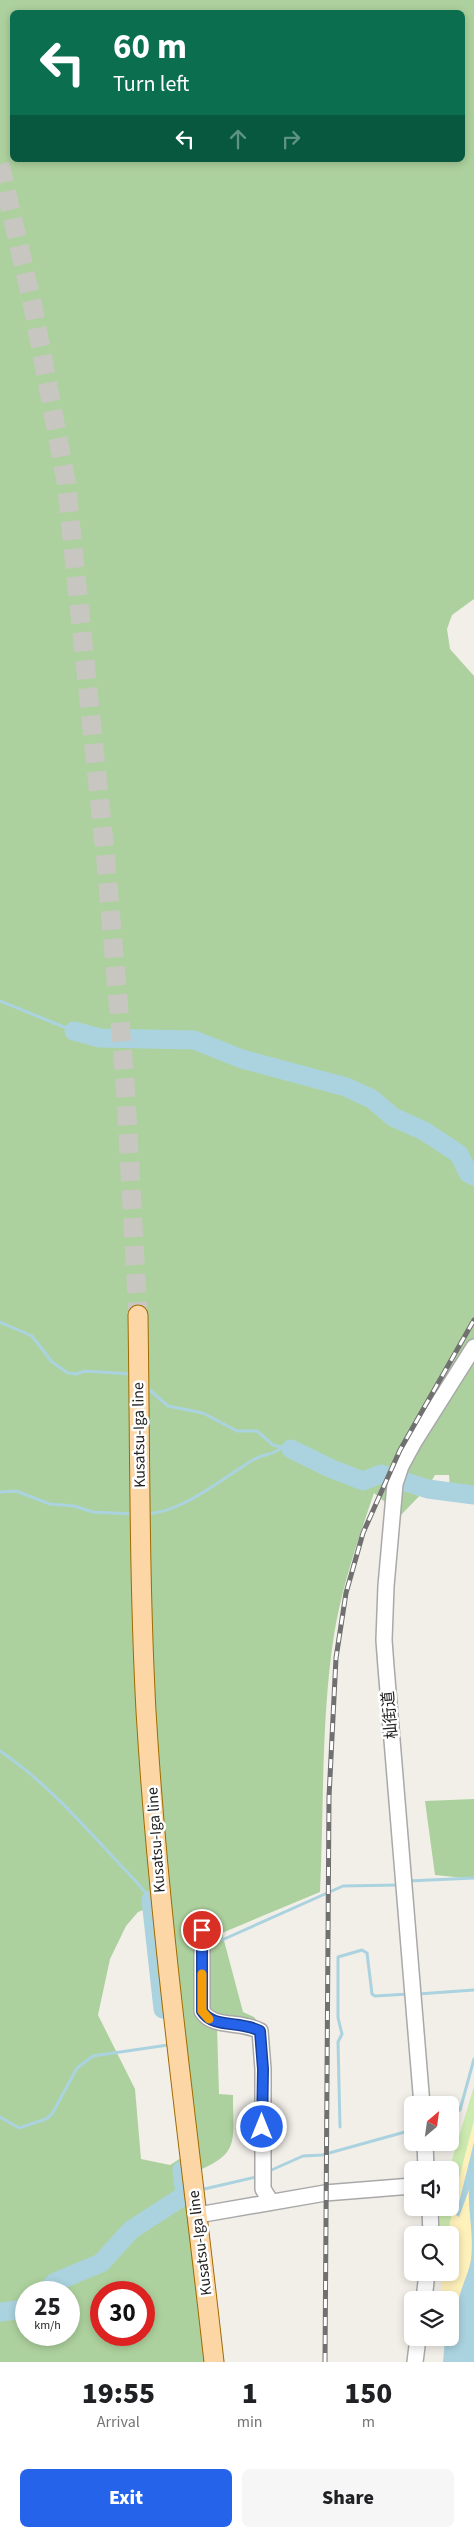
<!DOCTYPE html>
<html lang="en">
<head>
<meta charset="utf-8">
<style>
  :root { --surface:#fff; --page:#f6f6f6; --text:#202124; --muted:#757577; --accent:#2563eb }
  body { margin:0; font-family:"Source Sans 3","Noto Sans JP",sans-serif; background:var(--page); color:var(--text); height:100vh; display:flex; flex-direction:column; font-size:19px; white-space:nowrap }
  * { box-sizing:border-box; margin:0 }
  p { font-size:16px; color:var(--muted) }
  .icon { flex:none; width:28px; height:28px; fill:none; stroke:currentColor; stroke-width:2; stroke-linecap:round; stroke-linejoin:round }
  .map { position:relative; height:2362px; overflow:hidden }
  .side { display:flex; flex-direction:column; background:var(--surface); flex:1 }
  .side>* { flex:none }
  .guide { position:absolute; left:10px; top:10px; width:455px; height:152px; border-radius:8px; box-shadow:0 2px 8px #0003; background:#0b6e4f; color:#fff; overflow:hidden }
  .needle { width:32px; rotate:29deg }
  .fabs { position:absolute; left:404px; top:2096px; display:grid; gap:10px }
  .fabs a { display:grid; place-items:center; width:55px; height:55px; border-radius:8px; background:var(--surface); box-shadow:0 2px 8px #0003; font-size:25px }
  .speed { position:absolute; left:15px; top:2281px; display:flex; gap:10px; font-size:25px; font-weight:700; text-align:center }
  .speed>* { display:grid; place-content:center; width:65px; height:65px; border-radius:50%; background:var(--surface); box-shadow:0 2px 8px #0003; line-height:1 }
  .speed small { font-size:12px; font-weight:400 }
  .speed .limit { border:8px solid #d22; background:#fff; color:#111 }
  .pin { position:absolute; display:grid; place-items:center; width:42px; height:42px; color:#fff; margin:-21px; border:2px solid #fff; border-radius:50%; box-shadow:0 1px 5px #0007 }
  .me { position:absolute; width:55px; margin:-28px; rotate:0deg; stroke-linejoin:round; filter:drop-shadow(0 0 4px #0008) }
  .turn { display:flex; align-items:center; gap:18px; height:105px; padding:0 20px; font-size:22px }
  .turn .icon { width:65px; height:65px; stroke-width:2.5 }
  .turn b { display:block; font-size:35px; line-height:42px }
  .lanes { display:flex; align-items:center; height:48px; padding:0 20px; background:#0003; justify-content:center; gap:25px; direction:ltr }
  .lanes .off { opacity:.35 }
  .eta { display:flex; justify-content:space-evenly; align-items:center; height:85px; text-align:center }
  .eta b { font-size:30px; font-weight:800; line-height:35px }
  .action { display:flex; gap:10px; margin-top:auto; padding:10px 20px }
  .action a { flex:1; height:58px; border-radius:8px; background:var(--accent); color:#fff; font-size:20px; font-weight:800; line-height:58px; text-align:center }
  .action a+a { background:var(--page); color:var(--text) }
  .map>svg:first-child { display:block }
</style>
</head>
<body>
<div class="map">
<svg width="474" height="2362" viewBox="0 0 474 2362">
  <rect width="100%" height="100%" fill="#f2efe9"/>
  <path fill="#cdebb0" d="M474,2086V2121L456,2191L448,2235H440V2208H450L449,2170Z"/>
  <path fill="#add19e" fill-rule="evenodd" d="M0,0H474V599L452,615L447,629L450,649L474,676V1491H450L449,1475H435L428,1487L401,1515L374,1493C358,1540 342,1586 334,1635C321,1719 324,1808 320,1892L222,1933L243,2012L254,2017L260,2025H217L219,2094L233,2095C233,2146 241,2154 188,2175L208,2362H0ZM12,12H462V160H12ZM167,1901L192,2119L198,2147L170,2165L141,2159L135,2089L98,2015L110,1959L126,1926L138,1912ZM26,2292H69V2335H26ZM101,2292H144V2335H101Z
    M474,1799V1879L435,1875L425,1801Z"/>
  <path fill="#fff1ba" d="M474,2121V2142L456,2215L470,2187C471,2212 474,2236 471,2261C468,2276 460,2289 458,2305L450,2311V2300H440L443,2273L450,2272L448,2235L456,2191Z"/>
  <path fill="#aad3df" d="M474,2142V2362H443L445,2338H450V2311L458,2304C460,2288 468,2276 471,2260C474,2233 468,2214 469,2190L459,2217L456,2215Z"/>
  <g fill="none" stroke-linecap="round" stroke-linejoin="round">
    <path stroke="#aad3df" stroke-width="3" d="M0,1001L74,1031
      M0,1322L32,1336L52,1362L68,1373L76,1374L85,1371L131,1374
      M145,1386L168,1406L203,1413L237,1431H257L273,1445L291,1449
      M0,1492L16,1491L50,1504L74,1506L93,1512L133,1514
      M147,1514C183,1512 223,1478 253,1460C262,1454 274,1455 281,1448
      M0,1751C43,1780 78,1819 113,1857C125,1870 140,1884 151,1900
      M408,1881L474,1878
      M222,1940L343,1886L399,1885
      M418,1994L474,1990
      M450,2114L460,2110L474,2059
      M0,2117L19,2128L46,2119L52,2114L77,2068L93,2056L168,2045
      M340,2127L338,2042L342,2034L338,2018V1957L362,1950L367,1953L372,1994L375,1996L409,1994
      M267,2172L303,2156L322,2155L412,2130
      M200,2190L260,2176"/>
    <path stroke="#aad3df" stroke-width="19" d="M74,1031L100,1038L194,1040L242,1059L346,1087L372,1099L393,1117L424,1131L459,1154L468,1173L474,1176
      M291,1449L332,1469L363,1481L381,1474L428,1489L474,1495
      M151,1900L163,2009
      M53,2292L52,2285L55,2282L101,2263L131,2230L185,2195L182,2170
      M0,2312L26,2309"/>
    <path stroke="#c8c6c1" stroke-width="19" stroke-dasharray="19 9" stroke-linecap="butt" d="M0,164L32,302L66,481L106,862L125,1081L138,1315"/>
    <defs>
      <path id="minor" d="M202,1930V2011C213,2029 240,2020 260,2031L263,2069V2189L271,2202
        M422,2105L386,1667L384,1640L386,1586L395,1484L401,1466L414,1442L474,1347
        M425,2142L426,2170
        M430,2208L431,2235
        M198,2215L325,2193L412,2186
        M424,2300L427,2272
        M415,2362L418,2338"/>
      <path id="major" d="M138,1315C140,1447 139,1579 146,1711C159,1929 190,2145 214,2362"/>
    </defs>
    <use href="#minor" stroke="#a9a9a9" stroke-width="18"/>
    <use href="#major" stroke="#a06b00" stroke-width="21"/>
    <use href="#minor" stroke="#fff" stroke-width="15"/>
    <use href="#major" stroke="#fcd6a4" stroke-width="19"/>
    <defs>
      <path id="rail" d="M325,2362L329,1797L336,1658L346,1593L363,1533L400,1450L474,1320"/>
    </defs>
    <use href="#rail" stroke="#707070" stroke-width="5"/>
    <use href="#rail" stroke="#fff" stroke-width="3" stroke-dasharray="9" stroke-linecap="butt"/>
  </g>
  <g fill="none" stroke-linecap="round" stroke-linejoin="round">
    <defs>
      <path id="route" d="M202,1930V2011C213,2029 240,2020 260,2031L263,2069L262,2127"/>
    </defs>
    <use href="#route" stroke="#184099" stroke-width="12"/>
    <use href="#route" stroke="#2563eb" stroke-width="9"/>
    <path stroke="#f59e0b" stroke-width="9" d="M202,1974V2011L209,2019"/>
  </g>
  <g text-anchor="middle" dominant-baseline="central" stroke-width="5" stroke-linejoin="round" paint-order="stroke">
    <g font-size="16" fill="#222" stroke="#fff">
      <text transform="translate(139 1435) rotate(-91)">Kusatsu-Iga line</text>
      <text transform="translate(390 1715) rotate(-95)">杣街道</text>
      <text transform="translate(156 1840) rotate(-94)">Kusatsu-Iga line</text>
      <text transform="translate(200 2243) rotate(-97)">Kusatsu-Iga line</text>
    </g>
  </g>
</svg>
<div class="fabs">
<a><svg class="needle" viewBox="-14 -14 28 28"><path d="M0-13l5 13h-10z" fill="#e53935"/><path d="M0 13l5-13h-10z" fill="#757577"/></svg></a>
<a><svg class="icon" aria-label="sound" viewBox="0 0 24 24"><path d="M4 9h4l5-4v14l-5-4H4zM17 9q2 3 0 6"/></svg></a>
<a><svg class="icon" aria-label="search" viewBox="0 0 24 24"><circle cx="10" cy="10" r="6"/><path d="M15 15l6 6"/></svg></a>
<a><svg class="icon" aria-label="layers" viewBox="0 0 24 24"><path d="M12 4l9 5-9 5-9-5zM3 14l9 5 9-5"/></svg></a>
</div>
<div class="speed"><div>25<small>km/h</small></div><div class="limit">30</div></div>
<div class="pin" style="left:202px;top:1930px;background:#d93025"><svg class="icon" aria-label="arrive" viewBox="0 0 24 24"><path d="M6 21V4h12l-3 4 3 4H6"/></svg></div>
<svg class="me" style="left:262px;top:2127px" viewBox="-20 -20 40 40"><circle r="17" fill="#2563eb" stroke="#fff" stroke-width="3"/><path d="M0-11L8 9 0 5-8 9z" fill="#fff"/></svg>
<div class="guide">
<div class="turn"><svg class="icon" aria-label="left" viewBox="0 0 24 24"><path d="M17 20v-9H6M10 6l-5 5 5 5"/></svg><div><b>60 m</b>Turn left</div></div>
<div class="lanes"><svg class="icon" aria-label="left" viewBox="0 0 24 24"><path d="M17 20v-9H6M10 6l-5 5 5 5"/></svg><svg class="icon off" aria-label="ahead" viewBox="0 0 24 24"><path d="M12 20V5M6 11l6-6 6 6"/></svg><svg class="icon off" aria-label="right" viewBox="0 0 24 24"><path d="M7 20v-9h11M14 6l5 5-5 5"/></svg></div>
</div>
</div>
<section class="side">
<div class="eta">
<div><b>19:55</b><p>Arrival</p></div>
<div><b>1</b><p>min</p></div>
<div><b>150</b><p>m</p></div>
</div>
<div class="action"><a>Exit</a><a>Share</a></div>
</section>
</body>
</html>
